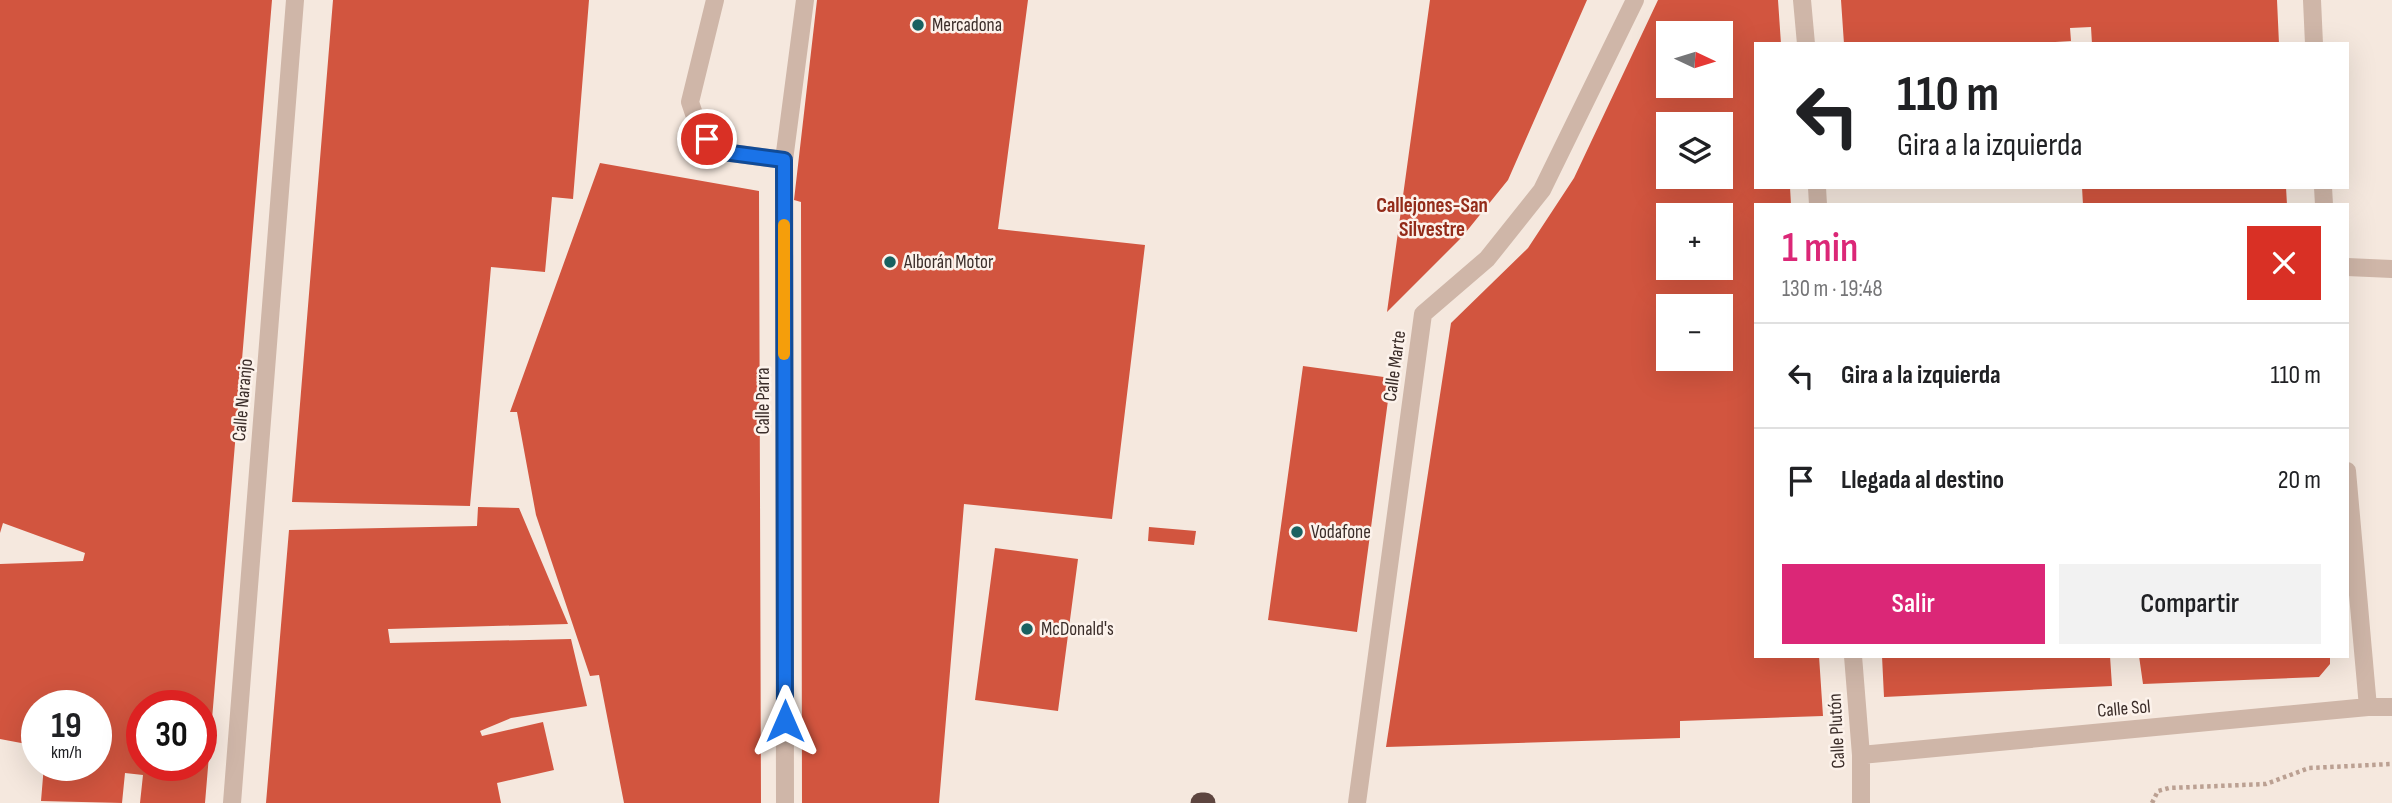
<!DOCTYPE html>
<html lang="es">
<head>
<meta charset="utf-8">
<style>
  :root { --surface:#fff; --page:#f2f2f2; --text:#202124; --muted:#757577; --line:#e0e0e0; --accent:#db2777 }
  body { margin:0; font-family:"Sofia Sans Condensed",sans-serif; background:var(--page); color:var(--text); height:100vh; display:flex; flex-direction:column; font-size:26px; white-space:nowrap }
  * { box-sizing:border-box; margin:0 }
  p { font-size:23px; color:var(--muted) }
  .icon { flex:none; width:38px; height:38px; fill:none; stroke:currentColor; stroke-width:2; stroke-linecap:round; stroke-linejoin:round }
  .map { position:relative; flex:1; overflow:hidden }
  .sheet { position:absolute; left:1754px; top:203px; width:595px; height:455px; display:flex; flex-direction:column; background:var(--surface); border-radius:0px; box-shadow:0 7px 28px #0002 }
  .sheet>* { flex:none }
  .banner { position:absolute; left:1754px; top:42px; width:595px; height:147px; border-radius:0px; box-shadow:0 7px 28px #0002; background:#fff; color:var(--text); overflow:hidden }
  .needle { width:46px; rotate:94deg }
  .controls { position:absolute; left:1656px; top:21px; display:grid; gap:14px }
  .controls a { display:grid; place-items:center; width:77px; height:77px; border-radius:0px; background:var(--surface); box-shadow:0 7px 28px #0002; font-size:35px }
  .speed { position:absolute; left:21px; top:690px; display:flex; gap:14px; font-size:35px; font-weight:700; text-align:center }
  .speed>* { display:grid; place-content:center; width:91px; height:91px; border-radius:50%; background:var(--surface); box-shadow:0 7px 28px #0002; line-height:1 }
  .speed small { font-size:18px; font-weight:400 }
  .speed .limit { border:10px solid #d22; background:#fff; color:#111 }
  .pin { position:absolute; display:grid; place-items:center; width:60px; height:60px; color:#fff; margin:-30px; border:4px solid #fff; border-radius:50%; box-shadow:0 2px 7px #0007 }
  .me { position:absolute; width:77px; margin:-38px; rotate:0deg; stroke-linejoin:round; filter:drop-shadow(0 0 5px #0008) }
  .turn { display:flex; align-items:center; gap:24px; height:147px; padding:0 28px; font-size:32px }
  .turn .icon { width:91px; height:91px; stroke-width:2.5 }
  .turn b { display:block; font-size:49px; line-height:60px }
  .round { display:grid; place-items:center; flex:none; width:74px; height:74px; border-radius:0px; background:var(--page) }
  .overview { display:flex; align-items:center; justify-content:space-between; height:119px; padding:0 28px }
  h1 { font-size:42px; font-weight:600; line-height:52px; color:var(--accent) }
  .button { display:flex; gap:14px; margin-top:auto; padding:14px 28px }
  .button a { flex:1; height:80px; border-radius:0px; background:var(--accent); color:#fff; font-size:28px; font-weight:600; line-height:80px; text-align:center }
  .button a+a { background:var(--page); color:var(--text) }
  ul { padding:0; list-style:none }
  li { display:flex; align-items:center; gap:21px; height:105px; padding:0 28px; border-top:2px solid var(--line) }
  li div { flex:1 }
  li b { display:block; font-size:26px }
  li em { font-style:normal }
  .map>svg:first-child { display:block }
</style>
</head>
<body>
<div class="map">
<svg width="2392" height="803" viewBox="0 0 2392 803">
  <rect width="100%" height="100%" fill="#f5e8de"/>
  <path fill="#d2553f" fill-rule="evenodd" d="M0,0H272L205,803H140L143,775L125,773L122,803L41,801L44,765H96V705H37V746L0,739V564L83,561L85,553L3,523L0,533ZM142,705H201V765H142Z
    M333,0H589L573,199L552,197L545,272L491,267L470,506L292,502Z
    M817,0H1028L998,229L1145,245L1112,519L964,504L939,803H802L801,202L794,200Z
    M1430,0H1587L1508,180L1462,237L1387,312Z
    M1658,0H1778L1781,44H1755V187H1790L1791,205H1755V656H1819L1823,716L1680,721V738L1386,747L1451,323L1528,248L1574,178ZM1668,33H1720V86H1668ZM1668,124H1720V177H1668ZM1668,215H1720V268H1668ZM1668,306H1720V359H1668Z
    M1841,0H2277L2279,44H2092L2091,27L2070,28L2071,41L2025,44H1844Z
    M600,163L759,191L761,803H624L599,675L590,676L536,515L517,412H510Z
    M2082,187H2286L2287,205H2083Z
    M1303,366L1391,378L1357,632L1268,620Z
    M478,507L519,508L568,624L388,629L390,643L571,639L587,706L511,718L480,731L482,736L543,722L554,770L497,783L501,803H266L289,530L477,526Z
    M1149,527L1196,531L1194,545L1148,541Z
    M995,548L1078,559L1058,711L975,700Z
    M1882,656H2110L2112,686L1884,697Z
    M2139,656H2330V664L2319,677L2143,684Z"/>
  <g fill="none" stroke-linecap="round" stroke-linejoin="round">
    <path stroke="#bba092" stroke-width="4.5" stroke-dasharray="3.5 3.5" stroke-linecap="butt" d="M2152,803L2158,791L2169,788L2266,784L2309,768L2392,764"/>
    <path stroke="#cfb6a8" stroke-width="18" d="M715,0L690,102L698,126L716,151L784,160
      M1802,0L1806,44
      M2312,0L2314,44
      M1817,187L1818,205
      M2323,187L2324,205
      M2347,267L2392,269
      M2347,471L2368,707
      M1853,656L1861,755V803
      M1861,755L2368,707H2392
      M232,803L295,0
      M785,803L784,160L805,0
      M1357,803L1423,314L1487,259L1542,190L1635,0"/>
    <path stroke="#5d453f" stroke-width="21" d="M1201,803H1205"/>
  </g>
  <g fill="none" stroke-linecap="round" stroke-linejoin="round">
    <defs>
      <path id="route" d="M707,139L716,151L784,160L785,721"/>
    </defs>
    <use href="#route" stroke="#114b97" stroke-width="18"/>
    <use href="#route" stroke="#1a73e8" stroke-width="12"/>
    <path stroke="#f59e0b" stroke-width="12" d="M784,225V354"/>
  </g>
  <g fill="#196160" stroke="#fcf2eb" stroke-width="2.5">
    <circle cx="918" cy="25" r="7"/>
    <circle cx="890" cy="262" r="7"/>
    <circle cx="1297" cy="532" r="7"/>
    <circle cx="1027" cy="629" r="7"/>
  </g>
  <g text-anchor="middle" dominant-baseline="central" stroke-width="5" stroke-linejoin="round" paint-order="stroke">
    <g font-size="19" fill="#3b2d29" stroke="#fcf2eb" text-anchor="start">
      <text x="932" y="25">Mercadona</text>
      <text x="904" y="262">Alborán Motor</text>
      <text x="1311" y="532">Vodafone</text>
      <text x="1041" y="629">McDonald's</text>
    </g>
    <g font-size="19" fill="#3b2d29" stroke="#fcf2eb">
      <text transform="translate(1395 366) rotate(-82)">Calle Marte</text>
      <text transform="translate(243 400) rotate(-85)">Calle Naranjo</text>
      <text transform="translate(763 401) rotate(-90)">Calle Parra</text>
      <text transform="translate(2124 709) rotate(-5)">Calle Sol</text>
      <text transform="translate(1837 731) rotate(-93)">Calle Plutón</text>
    </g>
    <g font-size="21" font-weight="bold" fill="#932b19" stroke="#fcf2eb">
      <text x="1432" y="205">Callejones-San<tspan x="1432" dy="24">Silvestre</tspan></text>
    </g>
  </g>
</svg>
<div class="controls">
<a><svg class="needle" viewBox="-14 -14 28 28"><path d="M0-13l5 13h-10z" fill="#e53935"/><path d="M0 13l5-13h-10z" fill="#757577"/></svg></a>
<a><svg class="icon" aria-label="layers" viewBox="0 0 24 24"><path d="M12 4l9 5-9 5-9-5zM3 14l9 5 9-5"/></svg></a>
<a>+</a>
<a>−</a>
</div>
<div class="speed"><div>19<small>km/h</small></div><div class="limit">30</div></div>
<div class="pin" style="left:707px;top:139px;background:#d93025"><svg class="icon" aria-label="arrive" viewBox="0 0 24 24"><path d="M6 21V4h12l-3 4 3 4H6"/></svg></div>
<svg class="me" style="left:785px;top:721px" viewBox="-20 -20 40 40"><path d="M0-17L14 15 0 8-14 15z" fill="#1a73e8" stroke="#fff" stroke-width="4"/></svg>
<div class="banner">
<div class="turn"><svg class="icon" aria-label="left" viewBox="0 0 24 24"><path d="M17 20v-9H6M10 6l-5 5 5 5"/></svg><div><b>110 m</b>Gira a la izquierda</div></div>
</div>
<section class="sheet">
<div class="overview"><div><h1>1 min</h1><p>130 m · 19:48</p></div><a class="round" style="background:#d93025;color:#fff"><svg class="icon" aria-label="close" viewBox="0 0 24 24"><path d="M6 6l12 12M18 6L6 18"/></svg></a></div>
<ul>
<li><svg class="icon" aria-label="left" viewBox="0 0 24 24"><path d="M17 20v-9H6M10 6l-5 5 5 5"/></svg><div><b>Gira a la izquierda</b></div><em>110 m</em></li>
<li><svg class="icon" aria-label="arrive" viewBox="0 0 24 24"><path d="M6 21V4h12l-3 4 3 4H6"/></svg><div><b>Llegada al destino</b></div><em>20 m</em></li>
</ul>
<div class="button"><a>Salir</a><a>Compartir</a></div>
</section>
</div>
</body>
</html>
